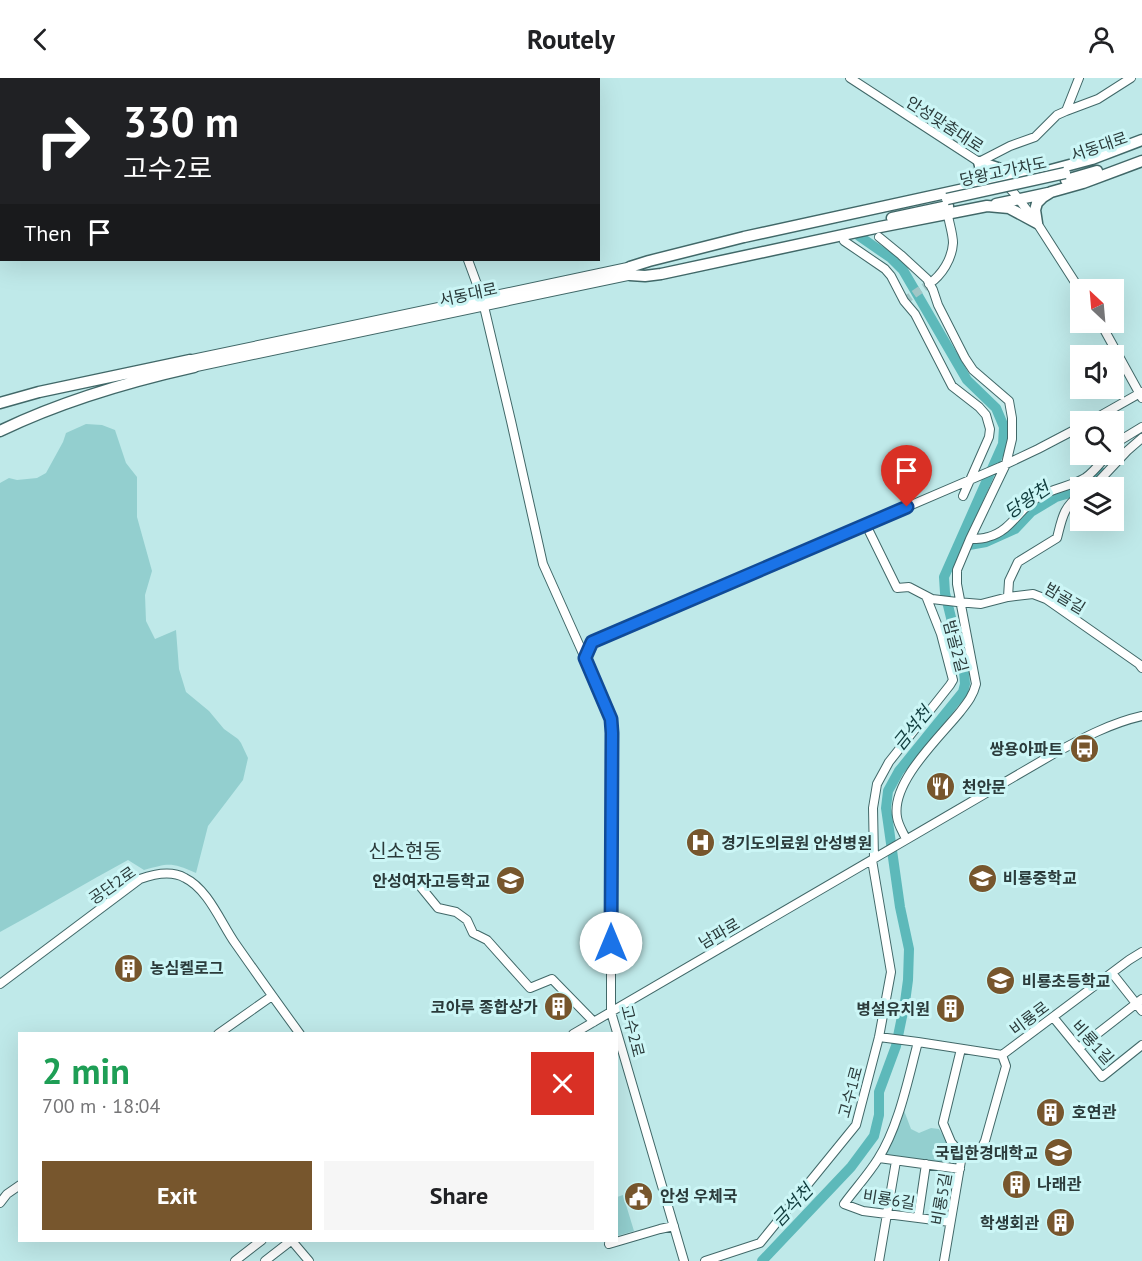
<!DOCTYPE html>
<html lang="en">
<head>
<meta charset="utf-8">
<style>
  :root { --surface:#fff; --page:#f6f6f6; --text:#202124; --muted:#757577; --accent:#77562d }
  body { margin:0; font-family:"PT Sans","Noto Sans KR",sans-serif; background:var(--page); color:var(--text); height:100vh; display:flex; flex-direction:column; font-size:22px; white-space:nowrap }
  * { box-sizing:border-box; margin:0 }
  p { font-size:20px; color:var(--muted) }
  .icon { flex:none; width:33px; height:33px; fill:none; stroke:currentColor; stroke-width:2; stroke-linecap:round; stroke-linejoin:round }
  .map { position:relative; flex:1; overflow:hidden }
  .drawer { position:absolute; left:18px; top:954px; width:600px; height:210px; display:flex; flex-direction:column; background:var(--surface); border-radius:0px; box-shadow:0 6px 24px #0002 }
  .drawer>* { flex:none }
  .guide { position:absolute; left:0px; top:0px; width:600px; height:183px; box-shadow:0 6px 24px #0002; background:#202124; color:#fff; overflow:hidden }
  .needle { width:39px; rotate:334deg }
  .buttons { position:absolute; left:1070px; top:201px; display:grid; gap:12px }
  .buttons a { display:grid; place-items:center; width:54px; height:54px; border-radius:0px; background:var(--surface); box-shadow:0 6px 24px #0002; font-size:30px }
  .pin { position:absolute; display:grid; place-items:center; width:51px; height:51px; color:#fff; margin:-62px -26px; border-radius:50% 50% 50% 0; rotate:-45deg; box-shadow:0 0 6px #0007 }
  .pin .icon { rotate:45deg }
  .me { position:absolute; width:66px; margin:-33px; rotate:0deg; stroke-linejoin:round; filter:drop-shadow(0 0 4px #0008) }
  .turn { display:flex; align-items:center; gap:21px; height:126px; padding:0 24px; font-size:27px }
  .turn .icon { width:78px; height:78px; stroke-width:2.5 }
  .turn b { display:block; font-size:42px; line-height:51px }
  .then { display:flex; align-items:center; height:57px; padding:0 24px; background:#0003; gap:12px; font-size:22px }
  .round { display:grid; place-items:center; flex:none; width:63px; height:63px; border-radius:0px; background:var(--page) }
  .headline { display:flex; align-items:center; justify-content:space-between; height:102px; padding:0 24px }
  h1 { font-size:36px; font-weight:600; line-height:45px; color:#1e9e55 }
  .button { display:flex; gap:12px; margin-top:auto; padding:12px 24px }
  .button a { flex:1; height:69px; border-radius:0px; background:var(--accent); color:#fff; font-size:24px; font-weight:600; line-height:69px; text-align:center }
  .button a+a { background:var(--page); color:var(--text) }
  header { display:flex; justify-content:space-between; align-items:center; height:78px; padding:0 24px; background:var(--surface); font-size:27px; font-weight:600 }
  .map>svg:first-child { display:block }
</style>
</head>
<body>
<header><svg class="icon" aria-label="back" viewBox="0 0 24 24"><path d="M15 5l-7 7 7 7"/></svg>Routely<svg class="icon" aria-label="person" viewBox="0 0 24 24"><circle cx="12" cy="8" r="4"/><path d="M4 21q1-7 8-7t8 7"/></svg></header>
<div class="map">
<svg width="1142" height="1183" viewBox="0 0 1142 1183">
  <rect width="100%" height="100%" fill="#bfe9e9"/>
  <path fill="#93cfcf" d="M86,346L102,347L115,352L126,385L137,399V439L152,493L145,517L146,543L155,561L176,552L179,591L186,614L209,633L224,651L238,661L241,665L248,680L243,702L208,748L196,795C171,784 169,785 144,792L128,782C85,805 43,831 0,854V405L9,400L17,402L37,400L46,395L63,364L66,355Z
    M903,1030L911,1051L919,1055L931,1050L939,1051C947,1065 956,1072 949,1088L896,1086L882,1075Z
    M623,1117L634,1153L617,1158V1119Z"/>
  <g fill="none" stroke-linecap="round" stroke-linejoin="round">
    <path stroke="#5db9ba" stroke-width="10" d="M1084,410L1103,395
      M958,469L986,464L1015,451L1031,434L1056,419L1080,412
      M762,1183L851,1089L874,1058L879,1037V1014L896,968L905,924L908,902L909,871L900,829L886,730L888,713L899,693L963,614L965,606L964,593L945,515L944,499L1003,366L1004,349L996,330L967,302L903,192L891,180L859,158"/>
    <path stroke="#a1c6c6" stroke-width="8" stroke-dasharray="8 4" stroke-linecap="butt" d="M904,223L929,206"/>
    <defs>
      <path id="minor" d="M125,0L127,2
        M850,0L979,84L1003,103L1014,115L1037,145L1080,212
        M1066,33L1098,21L1131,0
        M979,84L1010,68L1035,59L1057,37L1066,33L1079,0
        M879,159L901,177L927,201L933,212L938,227L965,280L973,292L1009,323L1012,340V361L1006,386L970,461
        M844,163L885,191L891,198L904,223L915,236L952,308L979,329L986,337L990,351L989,359L963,418
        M468,182L482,220L511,343L543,486L585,580
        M929,206C942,197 952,181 953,165C953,156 949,145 948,137
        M1100,244L1142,320
        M1089,344L1142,314
        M1113,371L1119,363L1142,349
        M1091,410L1096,406L1127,373L1142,360
        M866,447L897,510L909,509L932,521L957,524L981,526L1008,519L1033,516L1046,521L1139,586L1142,590
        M1008,519L1009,503L1018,484L1057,460C1062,441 1063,429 1080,417
        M906,761C903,754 898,747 897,739C891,704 939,660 960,634C967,625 973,618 976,606L957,506V492L970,461C976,461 983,461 988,459C1011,453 1019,431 1038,419C1053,410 1072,408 1085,400C1094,394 1101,384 1108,376
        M874,780L873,730L877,706L889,684L950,607L953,602L941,556L926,518
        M420,808L438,830L456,834L467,842L473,855L487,862L530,910L552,901L594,944
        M1112,895L1142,933
        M0,906L140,801C154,796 171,792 185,800C208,811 221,845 235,865C256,895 278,926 300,956
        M1053,939L1102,999L1142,967
        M218,956L272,918
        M573,956L1055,675C1083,660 1111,645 1142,638
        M879,959L918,964L1002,977L1129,882L1142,874
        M918,964C908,1001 899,1048 878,1081C868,1097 855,1111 844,1126L863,1133L950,1144
        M1079,970L1142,921
        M961,971L943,1045L951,1064L962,1077
        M879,1080L960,1091
        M0,1125L7,1116L20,1107
        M918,1140L926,1086
        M292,1163L309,1183
        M609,1166L660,1151L674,1148
        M235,1183L262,1162
        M265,1183L292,1162
        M684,1183L611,934V705L612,655L611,641L585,580L592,564L1000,389L1038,371L1080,349
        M705,1183L760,1165L856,1047L879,959L891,894L872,782
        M879,1183L896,1083
        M944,1183L962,1077L965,1072L975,1073L981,1071L985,1063L1006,988L1002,977"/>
      <path id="major" d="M190,282L630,189
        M194,289L630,197"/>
      <path id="highway" d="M1066,102L1097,93
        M966,111L1024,98
        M996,126L1048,115
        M892,140L948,128
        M1037,145L1035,132L1037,125L1043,119L1051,114L1083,105L1142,83
        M630,189L649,183L744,159L964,111C974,103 984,98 979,84L1007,93L1036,96L1092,81L1142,62
        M630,197L645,198L661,196L880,149L987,128L1009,130L1037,145
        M0,325L39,314L190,282
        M0,353C62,323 127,304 194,289"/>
    </defs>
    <use href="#minor" stroke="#416868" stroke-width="10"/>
    <use href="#major" stroke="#416868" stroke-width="11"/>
    <use href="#highway" stroke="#416868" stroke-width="13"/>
    <use href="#minor" stroke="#fff" stroke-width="8"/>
    <use href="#major" stroke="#fff" stroke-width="9"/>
    <use href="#highway" stroke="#fff" stroke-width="10"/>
    <defs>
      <path id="highway-bridge" d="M947,121L1065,95"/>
    </defs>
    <use href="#highway-bridge" stroke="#416868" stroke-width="13" stroke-linecap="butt"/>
    <use href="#highway-bridge" stroke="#fff" stroke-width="10"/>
  </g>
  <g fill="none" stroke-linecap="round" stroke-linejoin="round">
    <defs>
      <path id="route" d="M611,865L612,655L611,641L585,580L592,564L907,429"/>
    </defs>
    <use href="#route" stroke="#114b97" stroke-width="15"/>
    <use href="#route" stroke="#1a73e8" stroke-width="10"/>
  </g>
  <defs>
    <symbol id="bus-disc" viewBox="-11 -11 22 22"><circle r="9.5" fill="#77562d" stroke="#ccf6f6"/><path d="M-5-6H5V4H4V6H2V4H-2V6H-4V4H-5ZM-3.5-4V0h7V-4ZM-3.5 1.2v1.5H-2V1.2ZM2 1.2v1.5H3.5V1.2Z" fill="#fff"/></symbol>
    <symbol id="restaurant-disc" viewBox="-11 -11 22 22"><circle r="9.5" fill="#77562d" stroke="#ccf6f6"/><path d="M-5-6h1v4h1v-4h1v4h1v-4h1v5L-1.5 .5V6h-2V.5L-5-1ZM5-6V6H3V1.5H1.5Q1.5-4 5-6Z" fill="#fff"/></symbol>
    <symbol id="hospital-disc" viewBox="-11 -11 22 22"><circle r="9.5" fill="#77562d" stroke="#ccf6f6"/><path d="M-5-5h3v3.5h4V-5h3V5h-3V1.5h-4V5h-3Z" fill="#fff"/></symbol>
    <symbol id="school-disc" viewBox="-11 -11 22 22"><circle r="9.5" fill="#77562d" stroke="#ccf6f6"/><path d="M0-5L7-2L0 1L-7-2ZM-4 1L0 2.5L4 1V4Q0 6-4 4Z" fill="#fff"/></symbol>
    <symbol id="building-disc" viewBox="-11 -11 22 22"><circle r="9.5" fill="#77562d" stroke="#ccf6f6"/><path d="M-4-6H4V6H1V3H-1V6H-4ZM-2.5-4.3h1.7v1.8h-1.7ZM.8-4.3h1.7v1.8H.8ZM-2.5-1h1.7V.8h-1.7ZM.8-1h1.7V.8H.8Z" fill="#fff"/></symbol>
    <symbol id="university-disc" viewBox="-11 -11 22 22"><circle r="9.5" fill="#77562d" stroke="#ccf6f6"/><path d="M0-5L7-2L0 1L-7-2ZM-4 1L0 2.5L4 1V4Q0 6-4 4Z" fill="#fff"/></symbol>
    <symbol id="civic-disc" viewBox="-11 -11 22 22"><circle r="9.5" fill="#77562d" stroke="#ccf6f6"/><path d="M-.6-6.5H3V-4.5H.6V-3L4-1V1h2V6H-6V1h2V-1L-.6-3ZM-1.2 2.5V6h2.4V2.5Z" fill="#fff"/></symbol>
  </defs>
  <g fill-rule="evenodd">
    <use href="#bus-disc" x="1068" y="654" width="33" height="33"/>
    <use href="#restaurant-disc" x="924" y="692" width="33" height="33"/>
    <use href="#hospital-disc" x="684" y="748" width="33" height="33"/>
    <use href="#school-disc" x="966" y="784" width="33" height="33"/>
    <use href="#school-disc" x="494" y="786" width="33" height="33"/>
    <use href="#building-disc" x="112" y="874" width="33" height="33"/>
    <use href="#school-disc" x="984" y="886" width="33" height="33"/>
    <use href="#building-disc" x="542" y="912" width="33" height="33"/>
    <use href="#building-disc" x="934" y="914" width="33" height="33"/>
    <use href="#building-disc" x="1034" y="1018" width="33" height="33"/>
    <use href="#university-disc" x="1042" y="1058" width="33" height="33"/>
    <use href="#building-disc" x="1000" y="1090" width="33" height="33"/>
    <use href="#civic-disc" x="622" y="1102" width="33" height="33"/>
    <use href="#building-disc" x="1044" y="1128" width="33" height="33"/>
  </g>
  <g text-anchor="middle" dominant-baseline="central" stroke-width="6" stroke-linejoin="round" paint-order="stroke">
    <g font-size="16" fill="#2b3b3b" stroke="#ccf6f6">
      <text transform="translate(945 46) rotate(33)">안성맞춤대로</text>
      <text transform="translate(1099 68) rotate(-19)">서동대로</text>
      <text transform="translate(1003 93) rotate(-12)">당왕고가차도</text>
      <text transform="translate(468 216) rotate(-12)">서동대로</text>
      <text transform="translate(1065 520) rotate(31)">밤골길</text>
      <text transform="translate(956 568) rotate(75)">밤골2길</text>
      <text transform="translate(112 807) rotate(-35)">공단2로</text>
      <text transform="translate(719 855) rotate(-30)">남파로</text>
      <text transform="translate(1029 940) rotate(-37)">비룡로</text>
      <text transform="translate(633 953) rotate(76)">고수2로</text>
      <text transform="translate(1093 964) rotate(48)">비룡1길</text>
      <text transform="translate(850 1014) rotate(-75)">고수1로</text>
      <text transform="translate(889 1121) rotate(9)">비룡6길</text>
      <text transform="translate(941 1121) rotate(-80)">비룡5길</text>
    </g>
    <g font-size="16" font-weight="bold" fill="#2b3b3b" stroke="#ccf6f6" text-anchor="start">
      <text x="1063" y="671" text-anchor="end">쌍용아파트</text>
      <text x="962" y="709">천안문</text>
      <text x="721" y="765">경기도의료원 안성병원</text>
      <text x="1003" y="800">비룡중학교</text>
      <text x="490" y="803" text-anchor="end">안성여자고등학교</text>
      <text x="150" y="890">농심켈로그</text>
      <text x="1022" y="903">비룡초등학교</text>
      <text x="538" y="929" text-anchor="end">코아루 종합상가</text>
      <text x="930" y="931" text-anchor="end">병설유치원</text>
      <text x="1072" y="1034">호연관</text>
      <text x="1038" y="1075" text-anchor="end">국립한경대학교</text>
      <text x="1037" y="1106">나래관</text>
      <text x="660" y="1118">안성 우체국</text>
      <text x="1039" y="1145" text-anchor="end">학생회관</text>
    </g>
    <g font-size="18" font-style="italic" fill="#0f3b3c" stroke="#ccf6f6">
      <text transform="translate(1027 422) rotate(-34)">당왕천</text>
      <text transform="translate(912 650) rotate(-51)">금석천</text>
      <text transform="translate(792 1127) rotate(-47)">금석천</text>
    </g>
    <g font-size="20" fill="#2b3b3b" stroke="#ccf6f6">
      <text x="405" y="773">신소현동</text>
    </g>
  </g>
</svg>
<div class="buttons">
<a><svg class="needle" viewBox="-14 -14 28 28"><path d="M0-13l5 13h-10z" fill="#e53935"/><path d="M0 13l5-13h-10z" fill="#757577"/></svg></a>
<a><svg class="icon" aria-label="sound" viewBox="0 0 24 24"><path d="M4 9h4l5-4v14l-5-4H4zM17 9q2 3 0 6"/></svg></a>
<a><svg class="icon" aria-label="search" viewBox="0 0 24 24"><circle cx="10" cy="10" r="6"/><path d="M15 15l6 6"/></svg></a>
<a><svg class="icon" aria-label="layers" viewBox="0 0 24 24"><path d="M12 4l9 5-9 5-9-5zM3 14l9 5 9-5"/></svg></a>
</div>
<div class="pin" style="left:907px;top:429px;background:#d93025"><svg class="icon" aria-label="arrive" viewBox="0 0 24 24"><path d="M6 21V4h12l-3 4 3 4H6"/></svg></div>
<svg class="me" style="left:611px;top:865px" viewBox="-20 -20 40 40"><circle r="19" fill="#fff"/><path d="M0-13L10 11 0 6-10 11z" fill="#1a73e8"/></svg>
<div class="guide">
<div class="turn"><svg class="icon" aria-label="right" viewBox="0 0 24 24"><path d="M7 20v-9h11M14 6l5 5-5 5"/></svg><div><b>330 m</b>고수2로</div></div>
<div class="then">Then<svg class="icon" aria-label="arrive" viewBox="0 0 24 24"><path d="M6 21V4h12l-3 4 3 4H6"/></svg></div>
</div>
<section class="drawer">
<div class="headline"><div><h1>2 min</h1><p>700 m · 18:04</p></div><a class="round" style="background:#d93025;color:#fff"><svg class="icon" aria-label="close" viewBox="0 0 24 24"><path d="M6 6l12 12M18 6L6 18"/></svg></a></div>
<div class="button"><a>Exit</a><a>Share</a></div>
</section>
</div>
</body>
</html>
